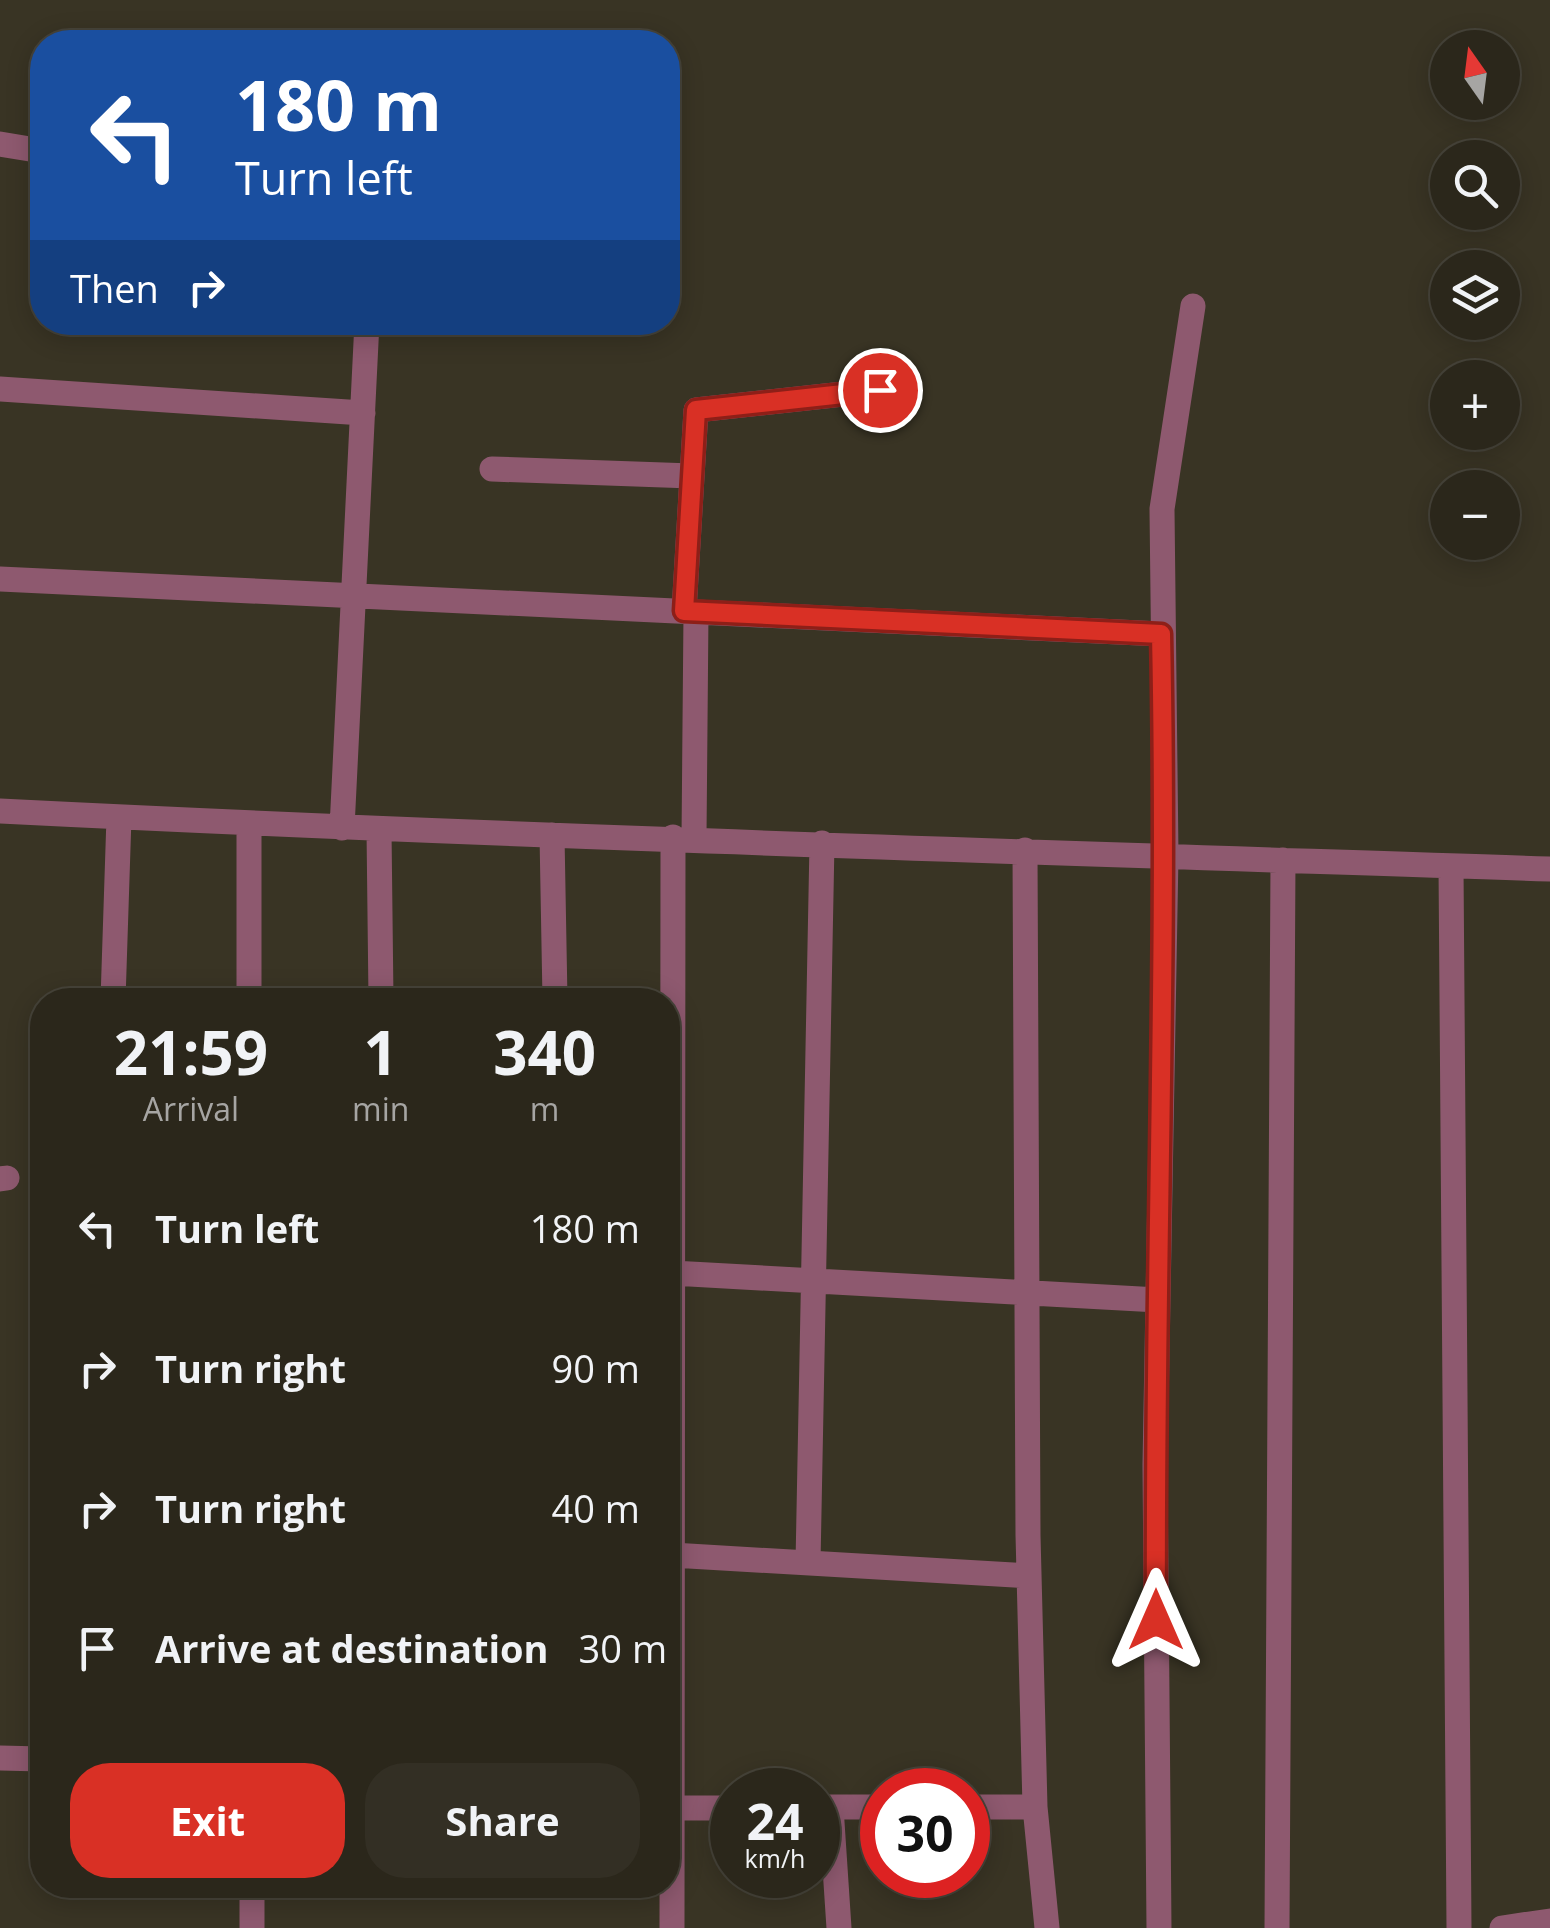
<!DOCTYPE html>
<html lang="en">
<head>
<meta charset="utf-8">
<style>
  :root { --surface:#2b271b; --page:#332f24; --text:#f1f3f6; --muted:#a6a5a3; --line:#47443a; --accent:#d93025 }
  body { margin:0; font-family:"Open Sans",sans-serif; background:var(--page); color:var(--text); height:100vh; display:flex; flex-direction:column; font-size:38px; white-space:nowrap }
  * { box-sizing:border-box; margin:0 }
  p { font-size:32px; color:var(--muted) }
  .icon { flex:none; width:55px; height:55px; fill:none; stroke:currentColor; stroke-width:2; stroke-linecap:round; stroke-linejoin:round }
  .map { position:relative; flex:1; overflow:hidden }
  .sheet { position:absolute; left:30px; top:988px; width:650px; height:910px; display:flex; flex-direction:column; background:var(--surface); border-radius:40px; box-shadow:0 5px 25px #0003,0 0 0 2px var(--line) }
  .sheet>* { flex:none }
  .guide { position:absolute; left:30px; top:30px; width:650px; height:305px; border-radius:40px; box-shadow:0 5px 25px #0003,0 0 0 2px var(--line); background:#1a4fa0; color:#fff; overflow:hidden }
  .needle { width:65px; rotate:346deg }
  .buttons { position:absolute; left:1430px; top:30px; display:grid; gap:20px }
  .buttons a { display:grid; place-items:center; width:90px; height:90px; border-radius:50%; background:var(--surface); box-shadow:0 5px 25px #0003,0 0 0 2px var(--line); font-size:50px }
  .speed { position:absolute; left:710px; top:1768px; display:flex; gap:20px; font-size:50px; font-weight:700; text-align:center }
  .speed>* { display:grid; place-content:center; width:130px; height:130px; border-radius:50%; background:var(--surface); box-shadow:0 5px 25px #0003,0 0 0 2px var(--line); line-height:1 }
  .speed small { font-size:25px; font-weight:400 }
  .speed .limit { border:15px solid #d22; background:#fff; color:#111 }
  .pin { position:absolute; display:grid; place-items:center; width:85px; height:85px; color:#fff; margin:-42px; border:5px solid #fff; border-radius:50%; box-shadow:0 2px 10px #0007 }
  .me { position:absolute; width:110px; margin:-55px; rotate:0deg; stroke-linejoin:round; filter:drop-shadow(0 0 8px #0008) }
  .turn { display:flex; align-items:center; gap:35px; height:210px; padding:0 40px; font-size:45px }
  .turn .icon { width:130px; height:130px; stroke-width:2.5 }
  .turn b { display:block; font-size:70px; line-height:85px }
  .then { display:flex; align-items:center; height:95px; padding:0 40px; background:#0003; gap:20px; font-size:38px }
  .eta { display:flex; justify-content:space-evenly; align-items:center; height:170px; text-align:center }
  .eta b { font-size:60px; font-weight:700; line-height:70px }
  .action { display:flex; gap:20px; margin-top:auto; padding:20px 40px }
  .action a { flex:1; height:115px; border-radius:40px; background:var(--accent); color:#fff; font-size:40px; font-weight:700; line-height:115px; text-align:center }
  .action a+a { background:var(--page); color:var(--text) }
  ul { padding:0; list-style:none }
  li { display:flex; align-items:center; gap:30px; height:140px; padding:0 40px }
  li div { flex:1 }
  li b { display:block; font-size:38px }
  li em { font-style:normal }
  .map>svg:first-child { display:block }
</style>
</head>
<body>
<div class="map">
<svg width="1550" height="1928" viewBox="0 0 1550 1928">
  <rect width="100%" height="100%" fill="#393424"/>
  <g fill="none" stroke-linecap="round" stroke-linejoin="round">
    <path stroke="#8e596f" stroke-width="25" d="M0,144L42,151
      M0,389L363,413
      M492,469L692,476
      M0,579L1161,634
      M684,611L696,410L880,390
      M0,811C516,837 1033,852 1550,869
      M249,823V1000
      M342,828L367,322
      M379,830L381,1000
      M552,835L555,1000
      M694,838L696,612
      M1025,850L1028,1535L1035,1807L1047,1928
      M1451,866L1459,1928
      M113,1000L119,817
      M0,1179L7,1178
      M672,1273L1158,1300
      M672,1555L1029,1576
      M808,1563L822,843
      M0,1758L42,1759
      M818,1807H882
      M831,1807L839,1928
      M968,1807H1035
      M672,1808H732
      M252,1885V1928
      M672,1928L673,837
      M1159,1928L1155,1465L1166,855L1162,509L1193,306
      M1277,1928L1283,860
      M1502,1928L1550,1921"/>
  </g>
  <g fill="none" stroke-linecap="round" stroke-linejoin="round">
    <defs>
      <path id="route" d="M880,390L696,410L684,611L1161,634C1168,963 1154,1291 1156,1620"/>
    </defs>
    <use href="#route" stroke="#8d1f18" stroke-width="25"/>
    <use href="#route" stroke="#d93025" stroke-width="18"/>
  </g>
</svg>
<div class="buttons">
<a><svg class="needle" viewBox="-14 -14 28 28"><path d="M0-13l5 13h-10z" fill="#e53935"/><path d="M0 13l5-13h-10z" fill="#a6a5a3"/></svg></a>
<a><svg class="icon" aria-label="search" viewBox="0 0 24 24"><circle cx="10" cy="10" r="6"/><path d="M15 15l6 6"/></svg></a>
<a><svg class="icon" aria-label="layers" viewBox="0 0 24 24"><path d="M12 4l9 5-9 5-9-5zM3 14l9 5 9-5"/></svg></a>
<a>+</a>
<a>−</a>
</div>
<div class="speed"><div>24<small>km/h</small></div><div class="limit">30</div></div>
<div class="pin" style="left:880px;top:390px;background:#d93025"><svg class="icon" aria-label="arrive" viewBox="0 0 24 24"><path d="M6 21V4h12l-3 4 3 4H6"/></svg></div>
<svg class="me" style="left:1156px;top:1620px" viewBox="-20 -20 40 40"><path d="M0-17L14 15 0 8-14 15z" fill="#d93025" stroke="#fff" stroke-width="4"/></svg>
<div class="guide">
<div class="turn"><svg class="icon" aria-label="left" viewBox="0 0 24 24"><path d="M17 20v-9H6M10 6l-5 5 5 5"/></svg><div><b>180 m</b>Turn left</div></div>
<div class="then">Then<svg class="icon" aria-label="right" viewBox="0 0 24 24"><path d="M7 20v-9h11M14 6l5 5-5 5"/></svg></div>
</div>
<section class="sheet">
<div class="eta">
<div><b>21:59</b><p>Arrival</p></div>
<div><b>1</b><p>min</p></div>
<div><b>340</b><p>m</p></div>
</div>
<ul>
<li><svg class="icon" aria-label="left" viewBox="0 0 24 24"><path d="M17 20v-9H6M10 6l-5 5 5 5"/></svg><div><b>Turn left</b></div><em>180 m</em></li>
<li><svg class="icon" aria-label="right" viewBox="0 0 24 24"><path d="M7 20v-9h11M14 6l5 5-5 5"/></svg><div><b>Turn right</b></div><em>90 m</em></li>
<li><svg class="icon" aria-label="right" viewBox="0 0 24 24"><path d="M7 20v-9h11M14 6l5 5-5 5"/></svg><div><b>Turn right</b></div><em>40 m</em></li>
<li><svg class="icon" aria-label="arrive" viewBox="0 0 24 24"><path d="M6 21V4h12l-3 4 3 4H6"/></svg><div><b>Arrive at destination</b></div><em>30 m</em></li>
</ul>
<div class="action"><a>Exit</a><a>Share</a></div>
</section>
</div>
</body>
</html>
